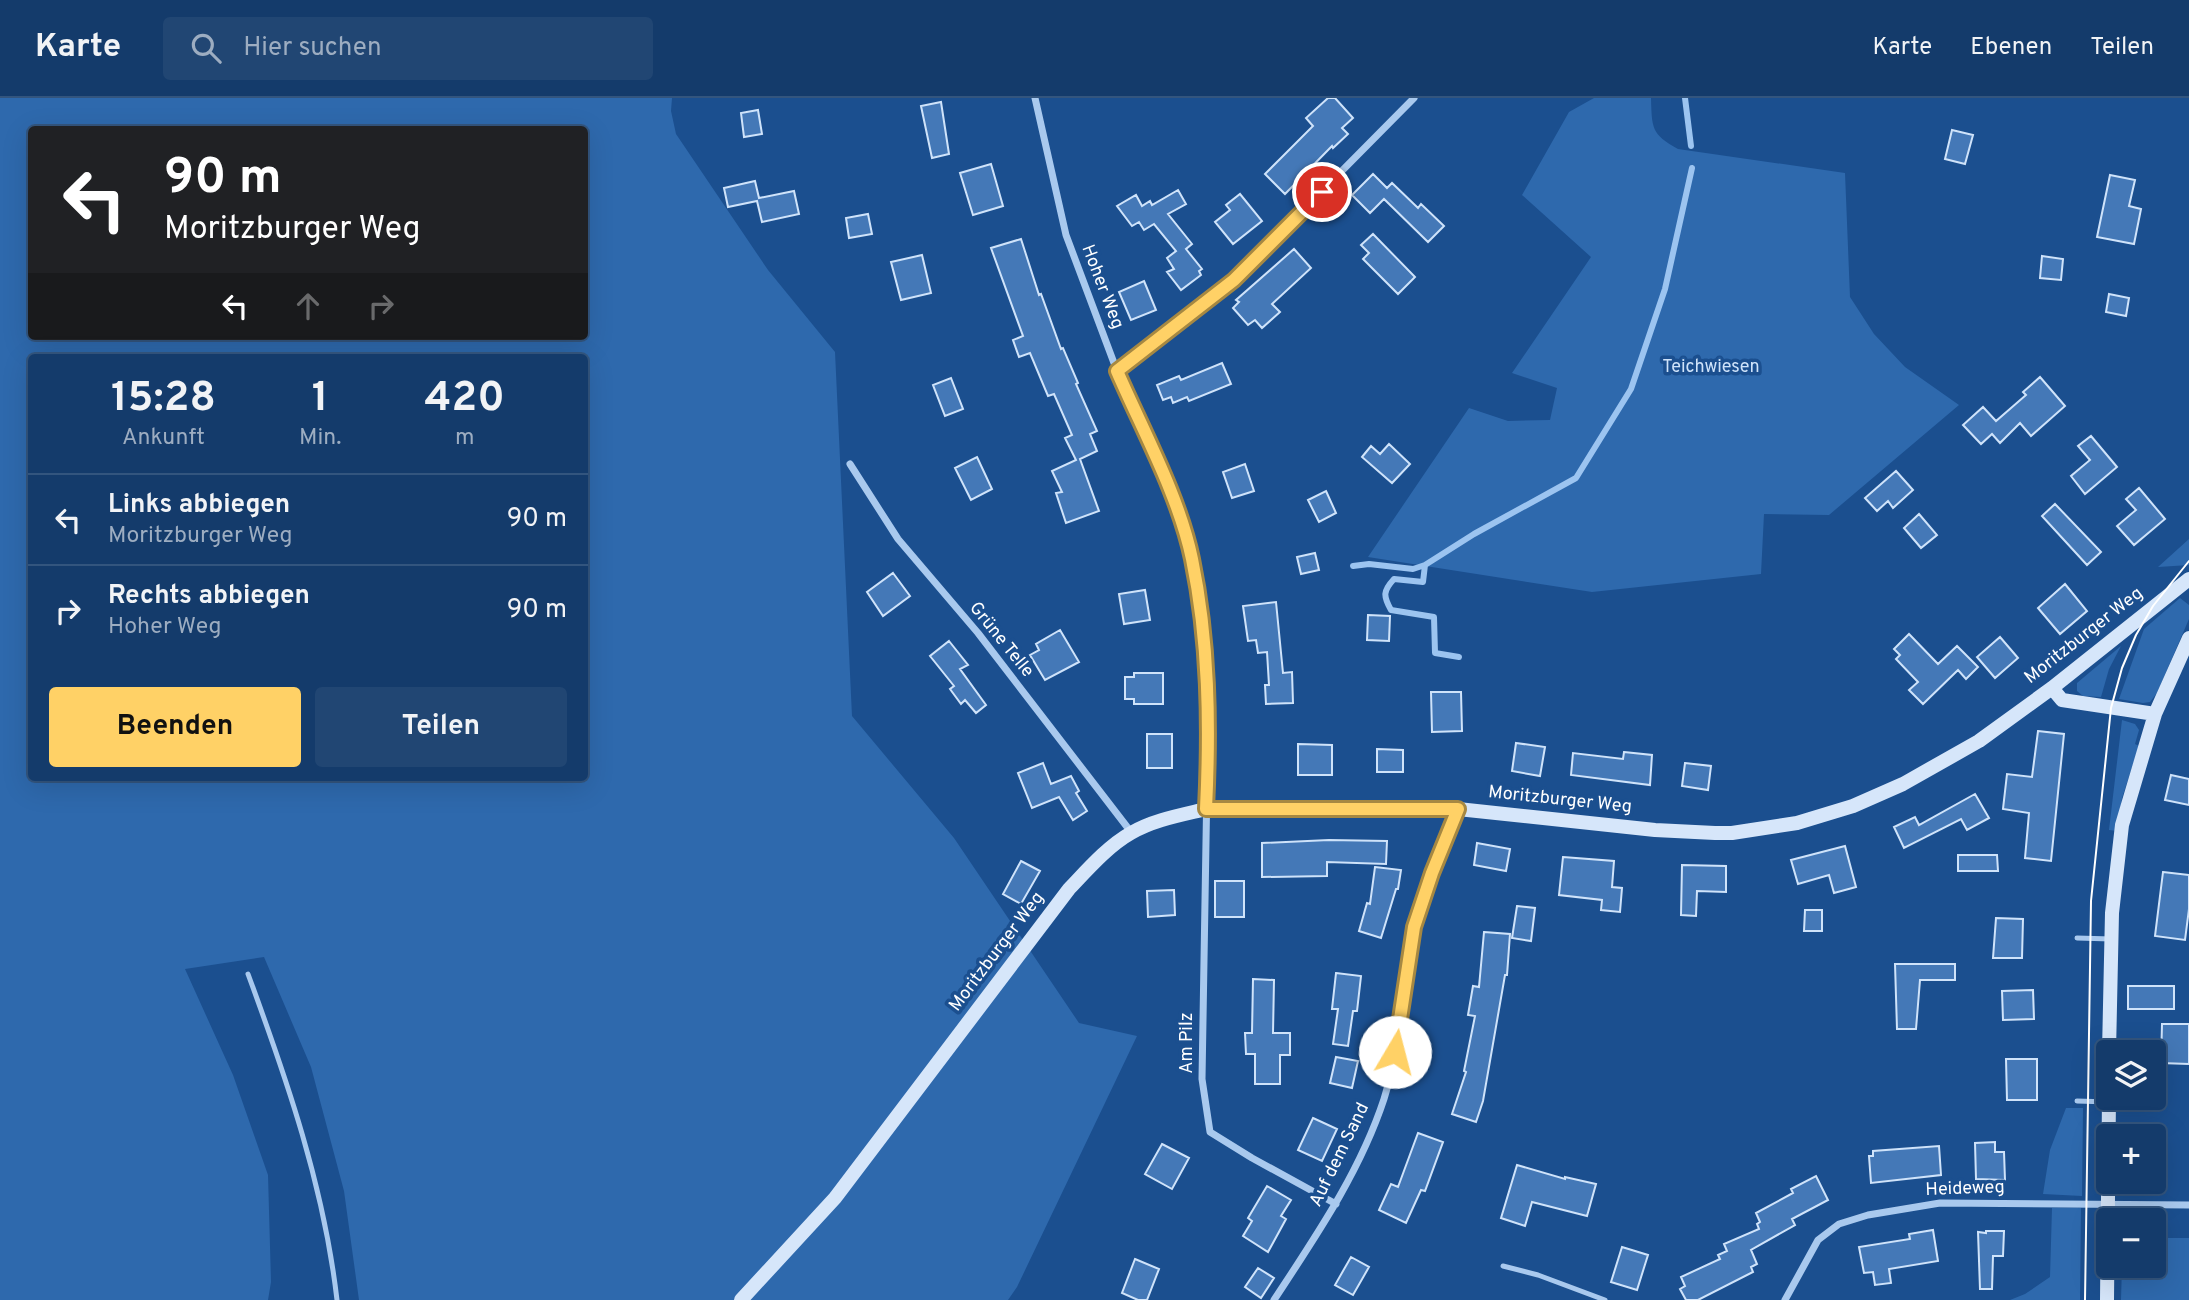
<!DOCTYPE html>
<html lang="de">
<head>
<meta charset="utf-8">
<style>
  :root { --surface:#143b6b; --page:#214673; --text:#f1f3f6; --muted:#9dadc1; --line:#33557e; --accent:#ffd166 }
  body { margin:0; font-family:Overpass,sans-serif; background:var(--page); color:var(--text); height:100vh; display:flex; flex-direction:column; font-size:26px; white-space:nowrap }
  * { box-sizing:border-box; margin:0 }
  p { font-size:23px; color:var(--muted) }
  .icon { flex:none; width:38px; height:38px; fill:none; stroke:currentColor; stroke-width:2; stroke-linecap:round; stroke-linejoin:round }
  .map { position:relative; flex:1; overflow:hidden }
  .sheet { position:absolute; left:28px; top:256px; width:560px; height:427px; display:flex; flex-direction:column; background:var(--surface); border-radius:7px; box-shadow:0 7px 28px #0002,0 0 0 2px var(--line) }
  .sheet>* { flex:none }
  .banner { position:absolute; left:28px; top:28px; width:560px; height:214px; border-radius:7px; box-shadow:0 7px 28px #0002,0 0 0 2px var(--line); background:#202124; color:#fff; overflow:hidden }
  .controls { position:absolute; left:2096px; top:942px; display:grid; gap:14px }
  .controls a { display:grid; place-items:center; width:70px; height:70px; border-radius:7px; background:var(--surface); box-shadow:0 7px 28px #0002,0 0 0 2px var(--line); font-size:35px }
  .pin { position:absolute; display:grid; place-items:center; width:60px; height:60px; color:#fff; margin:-30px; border:4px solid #fff; border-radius:50%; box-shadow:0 2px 7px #0007 }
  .me { position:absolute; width:77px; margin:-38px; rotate:8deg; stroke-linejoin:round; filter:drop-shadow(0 0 5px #0008) }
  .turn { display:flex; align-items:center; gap:24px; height:147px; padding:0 21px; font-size:32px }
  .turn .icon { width:91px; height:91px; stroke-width:2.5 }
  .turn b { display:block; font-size:49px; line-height:60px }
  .lanes { display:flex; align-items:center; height:66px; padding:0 21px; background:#0003; justify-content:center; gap:35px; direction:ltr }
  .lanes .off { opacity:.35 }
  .eta { display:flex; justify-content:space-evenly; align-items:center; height:119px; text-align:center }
  .eta b { font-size:42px; font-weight:700; line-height:49px }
  .primary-button { display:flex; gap:14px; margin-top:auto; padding:14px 21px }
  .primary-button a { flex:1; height:80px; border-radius:7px; background:var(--accent); color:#111; font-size:28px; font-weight:700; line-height:80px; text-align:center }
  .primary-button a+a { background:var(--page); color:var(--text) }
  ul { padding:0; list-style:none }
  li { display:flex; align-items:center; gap:21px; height:91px; padding:0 21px; border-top:2px solid var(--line) }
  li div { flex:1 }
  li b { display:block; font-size:26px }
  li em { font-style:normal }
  header { display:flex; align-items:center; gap:42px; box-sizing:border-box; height:98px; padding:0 35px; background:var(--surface); border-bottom:2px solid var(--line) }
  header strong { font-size:33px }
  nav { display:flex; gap:38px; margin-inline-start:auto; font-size:24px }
  .search { width:490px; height:63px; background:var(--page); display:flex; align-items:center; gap:18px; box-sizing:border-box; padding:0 24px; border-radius:7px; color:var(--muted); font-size:26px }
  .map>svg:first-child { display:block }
</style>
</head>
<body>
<header>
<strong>Karte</strong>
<div class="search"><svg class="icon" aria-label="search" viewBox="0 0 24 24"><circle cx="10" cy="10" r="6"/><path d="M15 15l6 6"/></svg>Hier suchen</div>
<nav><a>Karte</a><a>Ebenen</a><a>Teilen</a></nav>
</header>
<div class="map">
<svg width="2189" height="1202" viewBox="0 0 2189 1202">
  <rect width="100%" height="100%" fill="#1b4f8f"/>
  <path fill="#2e69ad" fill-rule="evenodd" d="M0,0H672L671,13L676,36L768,172L835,254L852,618L954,740L1079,925L1137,938L1017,1189L1008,1202H359L344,1093L311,969L264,859L185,871L233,977L268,1077L271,1184L268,1202H0ZM32,32H584V238H32ZM32,259H584V679H32Z
    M1594,0H1651C1652,30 1651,36 1678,51L1845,75L1850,199L1874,236L1905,269L1959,307L1829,417L1764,416L1761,476L1592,494L1368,459L1469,310L1508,323L1550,322L1557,290L1512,275L1591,159L1522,97L1569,14Z
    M2189,441V467L2158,469Z
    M2180,500L2189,507V521L2157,595L2150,604L2143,605L2119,601L2144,531Z
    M2121,548L2109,571L2101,599L2083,598L2077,593V585Z
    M2122,622L2135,626L2139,632L2135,646L2139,648L2122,700L2117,733L2109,732Z
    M2066,1010H2083L2082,1098L2043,1096L2050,1052Z
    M2052,1110H2081L2080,1202H2010L2025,1196L2050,1179Z
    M2122,1118L2157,1119V1140H2189V1202H2121L2122,1167H2154V1122H2122Z"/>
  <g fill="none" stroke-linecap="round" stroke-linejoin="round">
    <path stroke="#9cc4f0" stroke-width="6" d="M1685,0L1691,48
      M1425,467L1423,484L1394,481C1383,493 1383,498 1391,512L1434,519L1435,555L1459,559
      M1353,468L1369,466L1413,471L1425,467L1474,436L1576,380L1631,291L1665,191L1692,70"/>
  </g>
  <path fill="#4478b7" stroke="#cfe3fa" stroke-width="2" d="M1328,0H1335L1353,20L1342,30L1348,36L1333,50L1332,48L1285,96L1265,76L1313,28L1306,20Z
    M941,4L949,56L932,60L921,8Z
    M758,12L762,36L744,39L741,15Z
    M1952,32L1973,37L1965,66L1945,61Z
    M991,66L1003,108L973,117L960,75Z
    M1373,76L1387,90L1392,85L1418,110L1421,106L1444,128L1428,144L1384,101L1370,115L1352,97Z
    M2110,77L2135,82L2129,108L2141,111L2134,146L2097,139Z
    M755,83L759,100L794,93L799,116L762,124L757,103L728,109L724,90Z
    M1178,92L1186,106L1168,116L1192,146L1186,151L1202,171L1199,173L1201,177L1181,192L1167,174L1174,171L1167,160L1176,153L1154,126L1144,132L1139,124L1132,128L1117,108L1136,97L1142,108L1150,103L1152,107Z
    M1240,96L1262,123L1233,146L1215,124L1230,112L1226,107Z
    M868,116L872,136L849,140L846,120Z
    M1373,136L1415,179L1398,196L1363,161L1369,155L1361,147Z
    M1021,141L1039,197L1041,196L1061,251L1063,250L1078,285L1076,286L1097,333L1090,336L1097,353L1080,361L1099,413L1066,425L1056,395L1062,394L1052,373L1076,362L1065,340L1072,337L1054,296L1048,298L1030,255L1019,259L1013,242L1023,238L991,150Z
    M1294,151L1311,170L1272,206L1280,214L1262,230L1255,222L1248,227L1233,210L1239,204L1236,202Z
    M922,157L931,195L901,202L891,164Z
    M2042,158L2063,161L2061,182L2040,180Z
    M1144,183L1156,212L1131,222L1119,194Z
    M2109,196L2129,200L2126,218L2106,214Z
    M1222,265L1231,286L1189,303L1187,299L1173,305L1171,299L1163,302L1157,287L1179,278L1181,282Z
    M2040,279L2065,308L2031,338L2020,325L2000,345L1992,336L1981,346L1963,327L1983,309L1996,323L2026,297L2023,294Z
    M951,280L963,311L945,318L933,287Z
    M2091,338L2117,369L2085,396L2071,378L2090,362L2078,348Z
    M1389,346L1410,366L1392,385L1362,359L1371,348L1380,356Z
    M977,359L992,391L971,402L955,370Z
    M1245,366L1254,393L1232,400L1223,374Z
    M1896,373L1913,392L1893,410L1888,403L1877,413L1865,400Z
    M2139,390L2165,421L2134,447L2117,428L2136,412L2126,401Z
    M1326,393L1336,415L1319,424L1308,402Z
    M2055,406L2101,454L2087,467L2042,418Z
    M1919,416L1937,437L1921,450L1904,430Z
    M1315,455L1319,472L1301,476L1297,459Z
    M893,475L910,498L883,518L867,494Z
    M2065,486L2087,513L2060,536L2038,510Z
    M1145,492L1150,522L1124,526L1119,496Z
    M1276,504L1283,575L1292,574L1293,605L1266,606L1265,587H1269L1267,554L1258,555L1256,542L1248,543L1243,508Z
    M1368,517L1390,518L1389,543L1367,542Z
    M1060,532L1079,564L1045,582L1030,557L1039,552L1036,546Z
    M1909,536L1938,566L1957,548L1978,569L1966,581L1958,572L1923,606L1909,592L1918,584L1896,561L1900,557L1894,551Z
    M2000,539L2018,560L1995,580L1977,559Z
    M949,543L968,567L960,571L986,607L976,615L965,602L961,606L950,591L954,588L930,558Z
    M1134,575H1163V606H1134V601H1125V579H1134Z
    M1431,594H1461L1462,633L1432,634Z
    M2038,633L2064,636L2051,763L2025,760L2029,715L2003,711L2007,676L2032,679Z
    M1147,636H1172V670H1147Z
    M1516,645L1545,649L1540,678L1512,673Z
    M1298,646L1332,647V677H1298Z
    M1377,651L1403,652V674H1377Z
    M1624,654L1652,657L1650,687L1571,677L1573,655L1623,661Z
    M1043,665L1051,686L1071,678L1079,693L1076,695L1087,713L1073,722L1059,699L1032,710L1018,675Z
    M1685,665L1711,668L1708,692L1682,688Z
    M2171,677L2189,681V707L2165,702Z
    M1975,696L1989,720L1967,732L1961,721L1904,750L1894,729L1915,719L1919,727Z
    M1329,742L1387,743L1386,766L1327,764V778L1262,779V745Z
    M1477,745L1510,751L1506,773L1474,767Z
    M1845,748L1856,789L1834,795L1829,777L1798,786L1791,762Z
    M1958,757H1997L1998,773H1958Z
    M1563,759L1614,763L1612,789L1622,790L1620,814L1601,812L1602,802L1559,797Z
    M1021,763L1040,773L1021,806L1003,796Z
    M1682,767L1726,768V794L1697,793L1696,818L1681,817Z
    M1375,769L1401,772L1398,791H1396L1381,840L1359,833L1367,805L1370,806Z
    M2163,774L2189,777V811L2185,842L2155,838Z
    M1215,783H1244V819H1215Z
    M1174,792L1175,817L1148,819L1147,793Z
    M1517,808L1535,810L1531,843L1512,840Z
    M1805,812H1822V833H1804Z
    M1996,820L2023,821L2022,860H1993Z
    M1484,834L1510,836L1507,877H1505L1483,1003L1476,1024L1452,1016L1466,974L1464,973L1475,918L1468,917L1473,888L1479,889Z
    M1895,866H1955V882H1920L1916,931H1897Z
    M1336,875L1361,878L1357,913H1353L1348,948L1333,946L1338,911H1332Z
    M1253,881L1274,882L1273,935H1290V957H1280V986H1255V956H1246L1245,935H1252Z
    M2128,888H2174V911H2128Z
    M2033,892L2034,921L2003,922L2002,893Z
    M2162,926H2189V966L2161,965Z
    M1336,959L1358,963L1352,990L1330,985Z
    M2006,961H2037V1002H2007Z
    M1313,1020L1337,1031L1322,1063L1298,1052Z
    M1418,1035L1443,1044L1425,1093L1421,1092L1406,1125L1379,1112L1391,1086L1398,1089Z
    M1995,1044V1054H2004L2005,1082L1976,1081L1975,1045Z
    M1162,1046L1189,1060L1172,1091L1145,1076Z
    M1939,1048L1941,1077L1871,1085L1869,1058H1873V1053Z
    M1517,1067L1565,1081V1079L1596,1086L1587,1118L1532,1104L1525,1128L1501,1120Z
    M1816,1078L1828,1102L1792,1121L1795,1127L1751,1152L1757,1166L1751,1169L1753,1174L1698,1202H1686L1680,1191L1685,1188L1681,1179L1720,1161L1718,1157L1727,1153L1724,1146L1759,1131L1757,1126L1760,1124L1756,1115L1793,1095L1791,1091Z
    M1267,1088L1291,1102L1281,1118L1286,1121L1268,1154L1243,1138L1252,1123L1248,1120Z
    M1933,1132L1938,1163L1889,1171L1891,1185L1875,1187L1873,1174L1864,1175L1859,1149L1910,1141L1909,1136Z
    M1986,1133H2004L2003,1158H1993L1992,1191H1980L1978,1134L1986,1135Z
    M1622,1149L1648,1157L1637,1192L1611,1184Z
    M1351,1159L1369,1169L1353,1197L1335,1187Z
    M1135,1161L1159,1171L1147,1202H1138L1122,1195Z
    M1258,1170L1274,1180L1261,1200L1245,1189Z"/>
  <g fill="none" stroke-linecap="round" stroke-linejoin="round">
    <path stroke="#a9c9ee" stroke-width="5" d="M2077,840L2111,841
      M248,876C287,982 324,1089 337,1202
      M2077,1003L2109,1004
      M1503,1168L1538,1177L1605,1202"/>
    <path stroke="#a9c9ee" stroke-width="7" d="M1035,0L1066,137L1117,273L1174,403L1192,459L1205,541L1208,625L1202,981L1210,1034L1252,1060L1336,1106
      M1117,273L1234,182L1414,0
      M850,366L898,441L978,535L1131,734
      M1274,1202C1316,1138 1360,1074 1384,1001C1401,946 1403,888 1414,832C1420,795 1441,745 1457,711
      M1785,1202L1818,1142L1839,1126L1868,1117L1940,1105L2189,1107"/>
    <path stroke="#d6e6fa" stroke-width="14" d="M2052,590L2062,602L2155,616
      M2109,954L2112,815L2122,727L2155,616L2189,540
      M741,1202L835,1100L1069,791C1088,771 1108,748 1131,735C1153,722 1181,717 1206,711H1458L1655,732L1715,735H1732L1797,725L1853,708L1903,686L1979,643L2052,590L2189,481
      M2107,1202L2109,999"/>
    <path stroke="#fff" stroke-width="2" d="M2085,1202L2091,803L2111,610L2122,570L2136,537L2153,508L2189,463"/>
  </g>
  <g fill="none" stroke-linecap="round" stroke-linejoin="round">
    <defs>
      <path id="route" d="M1322,94L1234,182L1117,273C1143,333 1179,398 1192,461C1209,543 1210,628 1206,711H1458L1432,775L1414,829L1395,954"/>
    </defs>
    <use href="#route" stroke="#a68842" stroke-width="18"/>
    <use href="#route" stroke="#ffd166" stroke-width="12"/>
  </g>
  <g text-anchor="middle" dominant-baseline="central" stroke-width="7" stroke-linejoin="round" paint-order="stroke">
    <g font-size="18" fill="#fff" stroke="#1b4f8f">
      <text transform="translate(1102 189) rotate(69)">Hoher Weg</text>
      <text transform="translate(2084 538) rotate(-38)">Moritzburger Weg</text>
      <text transform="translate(1001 542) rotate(51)">Grüne Telle</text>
      <text transform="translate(1560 702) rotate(6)">Moritzburger Weg</text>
      <text transform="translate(997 854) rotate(-53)">Moritzburger Weg</text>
      <text transform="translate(1187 945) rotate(-90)">Am Pilz</text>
      <text transform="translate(1340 1057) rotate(-64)">Auf dem Sand</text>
      <text transform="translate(1965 1091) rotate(-2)">Heideweg</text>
    </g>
    <g font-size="18" fill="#cfe3fa" stroke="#1b4f8f">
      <text x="1711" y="269">Teichwiesen</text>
    </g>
  </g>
</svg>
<div class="controls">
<a><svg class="icon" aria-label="layers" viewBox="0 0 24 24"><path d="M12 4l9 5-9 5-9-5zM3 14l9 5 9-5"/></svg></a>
<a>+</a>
<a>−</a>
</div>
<div class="pin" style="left:1322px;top:94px;background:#d93025"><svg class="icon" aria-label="arrive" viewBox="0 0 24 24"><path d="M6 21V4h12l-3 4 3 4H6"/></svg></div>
<svg class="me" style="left:1395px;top:954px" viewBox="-20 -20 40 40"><circle r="19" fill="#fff"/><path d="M0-13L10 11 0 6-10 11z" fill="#ffd166"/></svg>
<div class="banner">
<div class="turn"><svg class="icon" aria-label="left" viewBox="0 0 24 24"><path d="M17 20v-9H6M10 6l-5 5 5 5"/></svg><div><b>90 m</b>Moritzburger Weg</div></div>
<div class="lanes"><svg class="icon" aria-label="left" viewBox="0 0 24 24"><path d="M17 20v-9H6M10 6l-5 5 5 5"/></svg><svg class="icon off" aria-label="ahead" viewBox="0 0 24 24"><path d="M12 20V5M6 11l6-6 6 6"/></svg><svg class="icon off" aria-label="right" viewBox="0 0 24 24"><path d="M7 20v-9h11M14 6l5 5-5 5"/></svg></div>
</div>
<section class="sheet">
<div class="eta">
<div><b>15:28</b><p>Ankunft</p></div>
<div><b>1</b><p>Min.</p></div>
<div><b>420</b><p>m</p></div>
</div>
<ul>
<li><svg class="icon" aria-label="left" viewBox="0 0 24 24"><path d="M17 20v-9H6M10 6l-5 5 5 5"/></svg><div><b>Links abbiegen</b><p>Moritzburger Weg</p></div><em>90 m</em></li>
<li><svg class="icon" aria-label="right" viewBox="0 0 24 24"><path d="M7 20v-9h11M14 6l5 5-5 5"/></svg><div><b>Rechts abbiegen</b><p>Hoher Weg</p></div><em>90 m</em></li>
</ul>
<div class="primary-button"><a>Beenden</a><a>Teilen</a></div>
</section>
</div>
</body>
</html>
